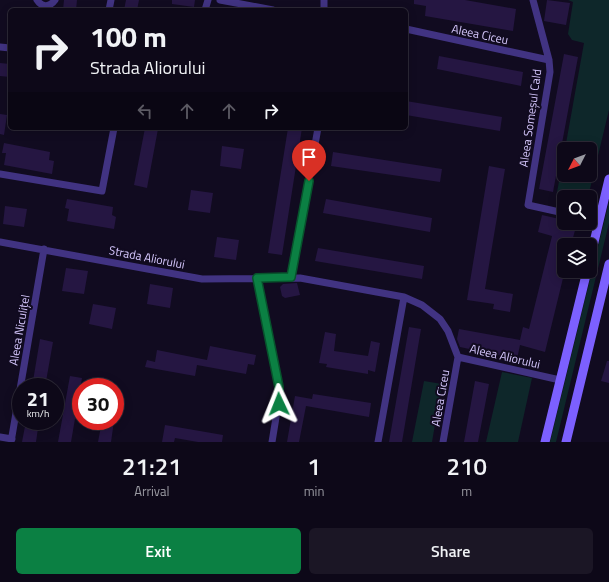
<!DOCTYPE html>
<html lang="en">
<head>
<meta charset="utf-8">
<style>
  :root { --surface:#0d0818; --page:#1b1625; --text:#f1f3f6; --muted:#9a9aa2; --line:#2d2937; --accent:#0b8043 }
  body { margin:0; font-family:"Titillium Web",sans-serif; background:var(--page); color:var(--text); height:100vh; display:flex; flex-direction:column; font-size:15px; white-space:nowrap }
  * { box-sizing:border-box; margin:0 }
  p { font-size:13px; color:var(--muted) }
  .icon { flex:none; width:22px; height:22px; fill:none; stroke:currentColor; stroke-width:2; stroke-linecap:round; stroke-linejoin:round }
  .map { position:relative; height:442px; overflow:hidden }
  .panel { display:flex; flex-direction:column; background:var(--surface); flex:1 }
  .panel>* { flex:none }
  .banner { position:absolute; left:8px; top:8px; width:400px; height:122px; border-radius:6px; box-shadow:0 2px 10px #0003,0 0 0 1px var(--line); background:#0d0818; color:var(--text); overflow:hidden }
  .needle { width:26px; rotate:228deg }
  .fabs { position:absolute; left:557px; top:142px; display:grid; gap:8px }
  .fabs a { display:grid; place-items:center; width:40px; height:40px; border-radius:6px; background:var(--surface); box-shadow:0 2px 10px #0003,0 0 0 1px var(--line); font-size:20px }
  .speed { position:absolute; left:12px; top:378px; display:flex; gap:8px; font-size:20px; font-weight:700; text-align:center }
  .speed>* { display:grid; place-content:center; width:52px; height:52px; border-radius:50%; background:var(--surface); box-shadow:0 2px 10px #0003,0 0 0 1px var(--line); line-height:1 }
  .speed small { font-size:10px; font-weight:400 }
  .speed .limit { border:6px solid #d22; background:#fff; color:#111 }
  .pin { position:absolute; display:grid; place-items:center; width:34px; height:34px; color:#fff; margin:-41px -17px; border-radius:50% 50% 50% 0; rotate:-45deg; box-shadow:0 0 4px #0007 }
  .pin .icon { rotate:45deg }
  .me { position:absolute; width:44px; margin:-22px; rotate:358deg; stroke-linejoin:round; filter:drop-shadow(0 0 3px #0008) }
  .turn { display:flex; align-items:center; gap:14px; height:84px; padding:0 16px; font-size:18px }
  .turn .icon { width:52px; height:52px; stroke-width:2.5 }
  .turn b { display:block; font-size:28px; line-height:34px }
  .lanes { display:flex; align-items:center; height:38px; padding:0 16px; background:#0003; justify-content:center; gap:20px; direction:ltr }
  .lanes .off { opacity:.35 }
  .eta { display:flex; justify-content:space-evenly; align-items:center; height:68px; text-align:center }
  .eta b { font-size:24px; font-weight:600; line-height:28px }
  .button { display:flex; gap:8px; margin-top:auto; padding:8px 16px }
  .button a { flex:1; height:46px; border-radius:6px; background:var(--accent); color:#fff; font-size:16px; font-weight:600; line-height:46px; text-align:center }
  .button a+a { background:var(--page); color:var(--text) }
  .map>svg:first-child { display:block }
</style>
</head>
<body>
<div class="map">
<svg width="609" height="442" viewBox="0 0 609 442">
  <rect width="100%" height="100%" fill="#110b20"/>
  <path fill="#0e272a" d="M568,0H609V110L588,197H564V199L556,198L564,153V175H590V149H565L584,43L572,40L568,34L573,2Z
    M609,202V223L556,442H550Z
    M502,372L532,378L518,442H486Z
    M424,381L442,384L432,442H412Z"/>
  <path fill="#251642" d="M64,0H77L76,10H63Z
    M126,0H139L137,10H124Z
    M172,0H195L194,7L172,4Z
    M414,0H465L516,9L513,31L425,16L426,6L414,4Z
    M547,0L570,3L566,25L544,21Z
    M564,54L578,57L553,192L539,189Z
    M439,56L523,72L521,86L437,69Z
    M0,63L10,64V77L0,76Z
    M406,101L502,117L500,131L406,115Z
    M0,114L7,115L4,135L0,134Z
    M145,128L158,129L147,188L134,185Z
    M288,128H302L282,255L268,253Z
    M4,143L50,152L49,160L54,161L52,174L4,165L6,153H2Z
    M222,146L244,149L241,169L220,166Z
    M333,152L442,169L440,182L331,166Z
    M489,166L505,169L485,289L513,294L510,312L493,309L494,304L467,300Z
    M191,190L213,193L210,213L188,210Z
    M67,199L113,207L112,215L116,217L114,229L67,221L69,209L65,208Z
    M326,199L432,218L430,232L323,213Z
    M5,206L27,209L24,227L3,224Z
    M542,215L564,220V223H577L571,245H564V274L545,352L520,345L517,359L460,347L457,339L459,329L520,340L523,327L529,329L552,236L538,232Z
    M217,237L239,240L236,260L214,257Z
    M318,248L424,266L422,279L315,261Z
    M66,268L88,271L84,294L62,291Z
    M297,283L300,295L285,298L282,296L280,287L283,284Z
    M150,284L173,288L170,308L147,304Z
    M93,304L116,308L112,329L89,324Z
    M409,327L421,329L402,442H389Z
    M325,332L336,334L334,351L368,356L371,341L380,343L375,372L368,370V374L326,367L327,364L319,363Z
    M40,339L53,342L45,387H32Z
    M210,346L256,355L254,365L248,364L246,374L197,365L195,376L145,367L147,360L155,362L157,350L207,360Z
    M607,361H609V383L601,381Z
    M70,376L82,378L71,442H58Z
    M475,381L489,384L478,442H464Z
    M313,394L371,403L369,417L306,406L299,442H287L295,396L312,399Z
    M26,421H39L36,442H22Z
    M102,421H114L111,442H98Z
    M165,425L223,435L222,442H198L175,438L174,442H162Z"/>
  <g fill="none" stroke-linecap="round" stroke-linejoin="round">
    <path stroke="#413382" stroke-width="7" d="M37,0C42,8 50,7 55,0
      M220,0L273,10
      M324,0V10
      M533,0L549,60L550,72L528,205L564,213
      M109,10L111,0
      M205,10L208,0
      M406,29L549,60
      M0,47L10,48
      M0,174L102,191L114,128
      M590,218L599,220
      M0,242L202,279L300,278L404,297L422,305L440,319L448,331L458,357
      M291,277L318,128
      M257,278L280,393L272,442
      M458,357L560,380
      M0,437L12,439
      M11,442L44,249
      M378,442L404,297
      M443,442L458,357"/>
    <path stroke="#7c60ff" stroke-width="9" d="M590,259L609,179
      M545,442L587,271
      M566,442L609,264"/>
  </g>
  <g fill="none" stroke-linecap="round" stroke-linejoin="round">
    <defs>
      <path id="route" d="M279,404V387L257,278L291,277L309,181"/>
    </defs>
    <use href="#route" stroke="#07532c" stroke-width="10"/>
    <use href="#route" stroke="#0b8043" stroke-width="7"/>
  </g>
  <g text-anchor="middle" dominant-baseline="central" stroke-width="4" stroke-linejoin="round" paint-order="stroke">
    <g font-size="12" fill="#d7c9ff" stroke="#110b20">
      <text transform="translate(480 34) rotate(12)">Aleea Ciceu</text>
      <text transform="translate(530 118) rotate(-82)">Aleea Someșul Cald</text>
      <text transform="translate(147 257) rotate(11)">Strada Aliorului</text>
      <text transform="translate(19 330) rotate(-80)">Aleea Niculițel</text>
      <text transform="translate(505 356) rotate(13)">Aleea Aliorului</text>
      <text transform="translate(440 398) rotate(-80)">Aleea Ciceu</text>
    </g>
  </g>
</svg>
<div class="fabs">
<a><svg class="needle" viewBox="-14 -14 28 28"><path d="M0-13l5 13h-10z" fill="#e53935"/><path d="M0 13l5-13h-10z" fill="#9a9aa2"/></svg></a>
<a><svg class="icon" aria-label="search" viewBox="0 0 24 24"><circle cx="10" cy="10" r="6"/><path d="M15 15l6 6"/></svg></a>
<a><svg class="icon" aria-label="layers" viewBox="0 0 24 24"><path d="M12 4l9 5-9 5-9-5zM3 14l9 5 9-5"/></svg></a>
</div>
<div class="speed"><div>21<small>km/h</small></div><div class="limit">30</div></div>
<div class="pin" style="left:309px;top:181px;background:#d93025"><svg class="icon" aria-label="arrive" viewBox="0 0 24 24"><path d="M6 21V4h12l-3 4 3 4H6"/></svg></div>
<svg class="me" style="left:279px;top:404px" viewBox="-20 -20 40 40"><path d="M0-17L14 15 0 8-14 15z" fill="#0b8043" stroke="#fff" stroke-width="4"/></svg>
<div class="banner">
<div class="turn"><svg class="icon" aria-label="right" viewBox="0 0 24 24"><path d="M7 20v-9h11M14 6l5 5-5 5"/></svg><div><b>100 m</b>Strada Aliorului</div></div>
<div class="lanes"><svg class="icon off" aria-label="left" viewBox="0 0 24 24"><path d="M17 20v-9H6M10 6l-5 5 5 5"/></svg><svg class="icon off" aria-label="ahead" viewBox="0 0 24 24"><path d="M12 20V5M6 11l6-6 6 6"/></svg><svg class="icon off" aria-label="ahead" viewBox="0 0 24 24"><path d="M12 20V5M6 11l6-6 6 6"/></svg><svg class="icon" aria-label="right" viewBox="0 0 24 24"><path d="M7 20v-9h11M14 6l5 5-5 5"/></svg></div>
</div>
</div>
<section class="panel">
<div class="eta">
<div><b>21:21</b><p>Arrival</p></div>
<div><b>1</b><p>min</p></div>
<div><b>210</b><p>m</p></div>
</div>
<div class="button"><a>Exit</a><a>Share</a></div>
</section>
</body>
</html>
